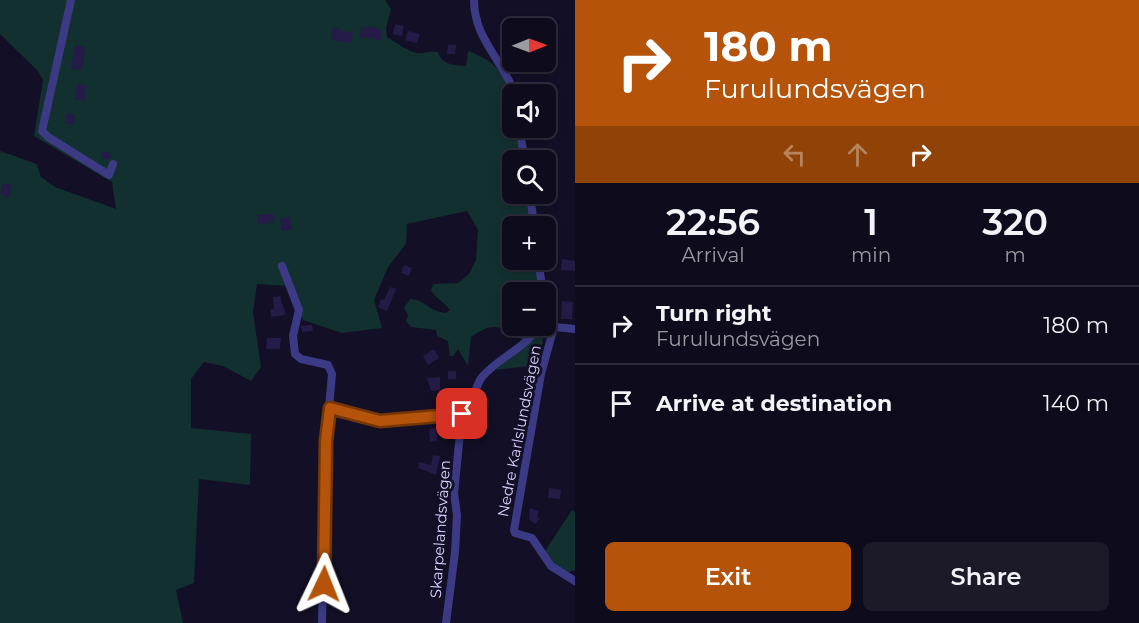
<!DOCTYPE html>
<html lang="en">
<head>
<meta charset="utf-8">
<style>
  :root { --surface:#0e0b1c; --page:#1c1929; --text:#f1f3f6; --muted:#9b9ba3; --line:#2e2b3b; --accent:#b45309 }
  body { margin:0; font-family:Montserrat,sans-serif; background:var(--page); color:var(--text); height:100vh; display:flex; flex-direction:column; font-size:22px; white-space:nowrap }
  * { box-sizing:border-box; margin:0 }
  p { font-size:20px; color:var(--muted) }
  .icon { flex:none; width:33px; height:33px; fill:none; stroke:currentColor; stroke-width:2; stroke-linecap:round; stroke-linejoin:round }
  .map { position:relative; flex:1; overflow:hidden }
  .sheet { display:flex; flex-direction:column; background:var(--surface); width:564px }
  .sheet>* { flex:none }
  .banner { background:#b45309; color:#fff; overflow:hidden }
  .needle { width:39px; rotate:89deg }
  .fabs { position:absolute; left:502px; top:18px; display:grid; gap:12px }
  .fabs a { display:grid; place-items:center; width:54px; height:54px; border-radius:9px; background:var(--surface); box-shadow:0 3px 9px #0003,0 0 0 2px var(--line); font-size:30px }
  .pin { position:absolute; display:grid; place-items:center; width:51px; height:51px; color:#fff; margin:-26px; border-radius:12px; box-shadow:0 3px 9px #0006 }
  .me { position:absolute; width:66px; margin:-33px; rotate:2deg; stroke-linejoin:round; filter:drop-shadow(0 0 4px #0008) }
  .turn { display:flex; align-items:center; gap:21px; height:126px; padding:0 30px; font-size:27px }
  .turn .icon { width:78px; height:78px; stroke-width:2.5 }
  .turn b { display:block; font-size:42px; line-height:51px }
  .lanes { display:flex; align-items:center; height:57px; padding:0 30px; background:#0003; justify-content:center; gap:30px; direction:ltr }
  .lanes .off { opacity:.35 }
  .eta { display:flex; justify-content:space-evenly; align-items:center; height:102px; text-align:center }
  .eta b { font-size:36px; font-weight:600; line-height:42px }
  .action { display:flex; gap:12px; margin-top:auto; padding:12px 30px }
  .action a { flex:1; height:69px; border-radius:9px; background:var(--accent); color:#fff; font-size:24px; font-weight:600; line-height:69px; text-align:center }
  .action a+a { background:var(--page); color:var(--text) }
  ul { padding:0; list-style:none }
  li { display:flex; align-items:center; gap:18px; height:78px; padding:0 30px; border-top:2px solid var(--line) }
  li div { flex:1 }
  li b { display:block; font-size:22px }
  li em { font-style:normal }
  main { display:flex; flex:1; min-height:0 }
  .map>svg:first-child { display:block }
</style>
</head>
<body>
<main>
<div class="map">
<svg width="575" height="623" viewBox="0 0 575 623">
  <rect width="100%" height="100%" fill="#130f26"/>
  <path fill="#12302f" d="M0,0H385L391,9L386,28L387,37C395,42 408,52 418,53C425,54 430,50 438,52C442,65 454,65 466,66L468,51C508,65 513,89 513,128H516L522,160H513V194H527L531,226H513V260H535L539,292H513V326H543L542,358L537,368L530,366L495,370L529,344C505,329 497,318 471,337L468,366L458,349L453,356H450L448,341L437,336L436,330L411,327L406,321L408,315L404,308L410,299C426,300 427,311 446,313L450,310C444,302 437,299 431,291L433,284L458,283L469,274L476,260L478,230L467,211L407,224L406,244L388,267L374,300L382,328L342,333L303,320L291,286L257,284L253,312L261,367L251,381L223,366L204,362L191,379V428L251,434L250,485L199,479L194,583L176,590L183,623H0V151L37,164L41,177L55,187L116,209L112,182L34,136L43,80L38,71L0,34Z
    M572,510L575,512V570L566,573L557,568L545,551Z"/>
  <path fill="#241b47" d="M395,24L404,26L402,36L393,34Z
    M369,25L382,30L381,40L360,37L361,27L369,28Z
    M333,27L340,28V31L353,32L351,43L331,40Z
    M408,31L420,34L417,43L405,40Z
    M75,45L86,47L82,70L71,68Z
    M448,45H456L455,54H447Z
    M78,83L87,86L84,101L74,99Z
    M67,113L75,115L73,125L65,123Z
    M101,152H110L111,159H101Z
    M3,183L12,185L9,197L0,194Z
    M273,214L274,223L258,224L257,215Z
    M290,217L292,230L282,231L280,218Z
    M562,259L575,261V271L561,270Z
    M404,265L412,268L409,276L401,273Z
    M390,287L396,289L387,311L378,307L381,299L384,300Z
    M280,296L286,315L271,317L270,309H274L273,297Z
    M562,301L573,302L572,319H561Z
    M312,325L313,331L302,332L301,326Z
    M267,338H281L280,349H266Z
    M434,349L439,358L428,365L423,356Z
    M448,371H456V379H448Z
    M440,377V390L431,391L427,378Z
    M436,428L437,441L430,442L429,429Z
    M433,455L440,456L436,475L418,468L419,462L431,465Z
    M549,488L561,490L560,499L548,498Z
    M530,508L539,511L537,517L540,518L535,524L529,519Z"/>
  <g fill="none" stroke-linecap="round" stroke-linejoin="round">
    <path stroke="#3d3a85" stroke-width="8" d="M71,0L42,131L48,137L109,175L113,164
      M474,0C474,39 503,60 515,94
      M519,128L525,160
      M530,194L534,226
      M538,260L543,292
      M282,266L299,310L293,336L295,354L301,359L328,365L332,374L329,408L380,421L462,414
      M545,326L575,329
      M554,327L541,374L514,530L515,533L532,538L551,566L575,581
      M322,623L326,441L329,408
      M446,623L455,552L457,515L454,493L462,414C473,409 474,387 482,377C499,357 526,348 539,326"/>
  </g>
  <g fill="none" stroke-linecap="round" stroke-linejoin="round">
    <defs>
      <path id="route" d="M324,584L326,441L330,408L380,421L462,414"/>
    </defs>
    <use href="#route" stroke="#753606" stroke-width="15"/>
    <use href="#route" stroke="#b45309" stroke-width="10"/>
  </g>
  <g text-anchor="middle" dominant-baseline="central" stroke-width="6" stroke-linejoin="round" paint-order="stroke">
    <g font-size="15" fill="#d9d4ff" stroke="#130f26">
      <text transform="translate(519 431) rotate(-79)">Nedre Karlslundsvägen</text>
      <text transform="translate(440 529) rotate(-86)">Skarpelandsvägen</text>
    </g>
  </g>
</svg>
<div class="fabs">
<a><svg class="needle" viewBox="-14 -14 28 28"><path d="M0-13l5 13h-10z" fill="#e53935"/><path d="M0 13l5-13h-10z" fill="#9b9ba3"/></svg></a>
<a><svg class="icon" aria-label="sound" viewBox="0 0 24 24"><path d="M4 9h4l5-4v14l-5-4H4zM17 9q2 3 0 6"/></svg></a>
<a><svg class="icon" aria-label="search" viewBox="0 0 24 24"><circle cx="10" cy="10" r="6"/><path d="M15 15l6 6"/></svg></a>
<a>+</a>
<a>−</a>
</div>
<div class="pin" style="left:462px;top:414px;background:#d93025"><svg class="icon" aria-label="arrive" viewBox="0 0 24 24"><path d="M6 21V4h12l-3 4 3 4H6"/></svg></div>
<svg class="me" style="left:324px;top:584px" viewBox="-20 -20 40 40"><path d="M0-17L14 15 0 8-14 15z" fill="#b45309" stroke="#fff" stroke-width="4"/></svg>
</div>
<section class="sheet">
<div class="banner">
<div class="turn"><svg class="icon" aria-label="right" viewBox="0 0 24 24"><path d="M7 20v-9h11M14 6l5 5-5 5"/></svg><div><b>180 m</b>Furulundsvägen</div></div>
<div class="lanes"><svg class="icon off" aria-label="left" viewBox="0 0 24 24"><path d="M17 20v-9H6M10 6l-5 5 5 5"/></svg><svg class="icon off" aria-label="ahead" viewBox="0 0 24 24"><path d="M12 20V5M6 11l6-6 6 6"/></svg><svg class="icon" aria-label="right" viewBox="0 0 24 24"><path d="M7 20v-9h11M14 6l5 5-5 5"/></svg></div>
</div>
<div class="eta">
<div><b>22:56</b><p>Arrival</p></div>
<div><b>1</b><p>min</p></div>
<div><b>320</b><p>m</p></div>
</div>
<ul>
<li><svg class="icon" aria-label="right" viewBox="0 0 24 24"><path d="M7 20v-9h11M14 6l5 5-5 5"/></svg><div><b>Turn right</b><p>Furulundsvägen</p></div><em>180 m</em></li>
<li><svg class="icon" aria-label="arrive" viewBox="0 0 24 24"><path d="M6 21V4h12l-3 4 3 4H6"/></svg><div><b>Arrive at destination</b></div><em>140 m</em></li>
</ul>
<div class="action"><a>Exit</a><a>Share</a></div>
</section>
</main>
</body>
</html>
